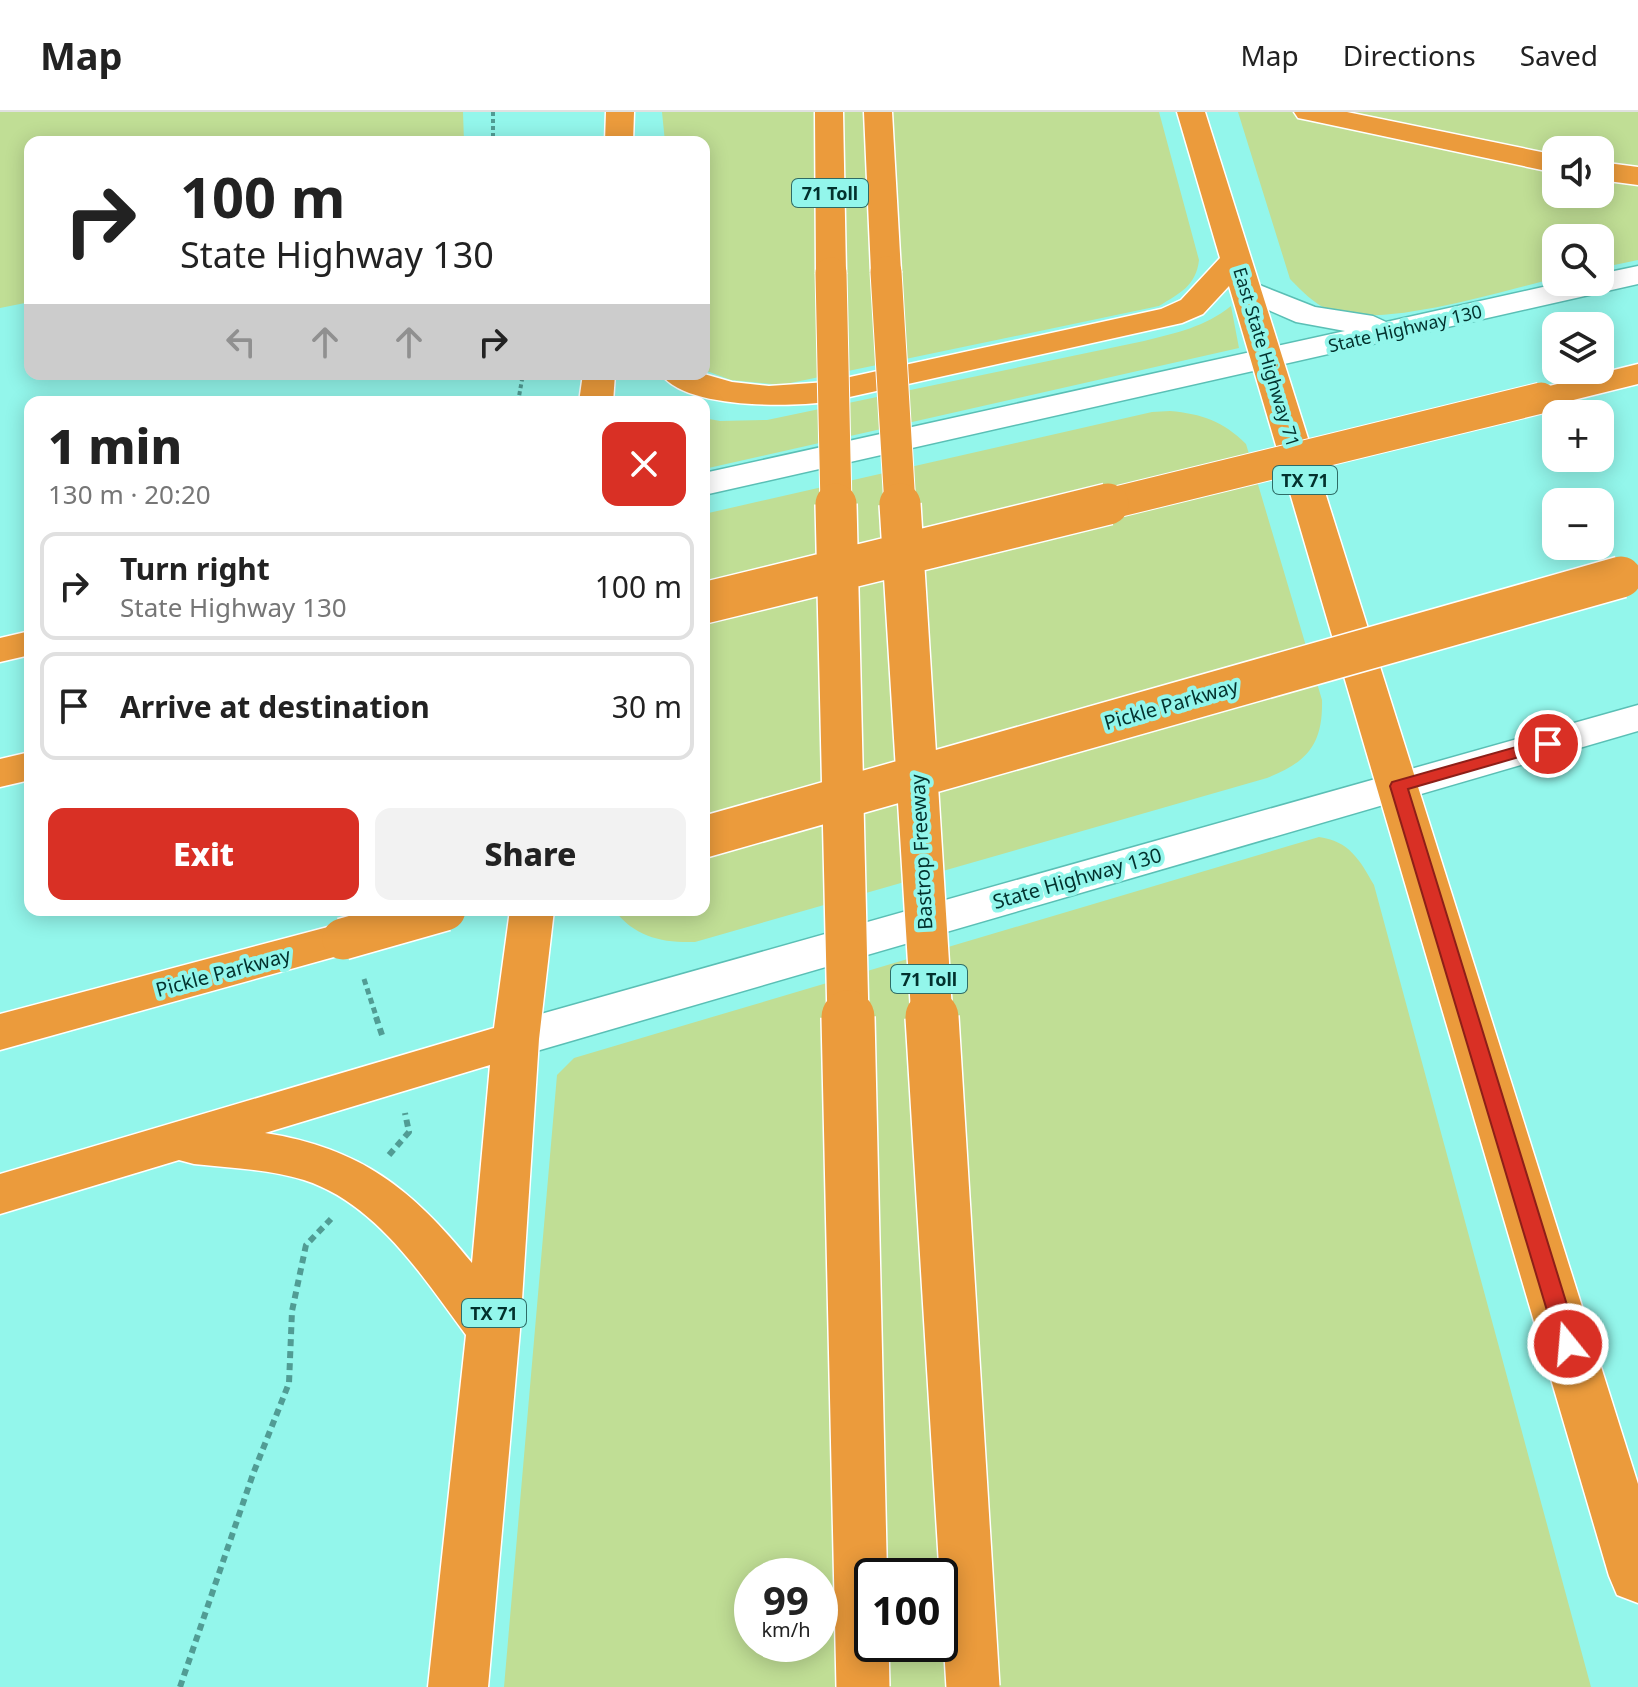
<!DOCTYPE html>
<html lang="en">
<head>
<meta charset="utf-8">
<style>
  :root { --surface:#fff; --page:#f2f2f2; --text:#222; --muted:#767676; --line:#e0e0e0; --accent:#d93025 }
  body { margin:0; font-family:"Noto Sans",sans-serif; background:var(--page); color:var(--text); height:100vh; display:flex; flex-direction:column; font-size:30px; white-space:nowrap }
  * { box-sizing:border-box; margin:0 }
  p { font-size:26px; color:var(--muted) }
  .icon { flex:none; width:44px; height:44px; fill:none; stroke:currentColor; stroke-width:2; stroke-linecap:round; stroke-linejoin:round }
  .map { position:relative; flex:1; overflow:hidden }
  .panel { position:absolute; left:24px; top:284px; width:686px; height:520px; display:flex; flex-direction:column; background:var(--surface); border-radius:16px; box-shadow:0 4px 20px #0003 }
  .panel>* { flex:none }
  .guide { position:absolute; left:24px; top:24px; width:686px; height:244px; border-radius:16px; box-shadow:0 4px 20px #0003; background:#fff; color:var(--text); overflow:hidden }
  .controls { position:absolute; left:1542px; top:24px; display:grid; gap:16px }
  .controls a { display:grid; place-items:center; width:72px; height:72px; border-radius:16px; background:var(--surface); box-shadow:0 4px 20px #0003; font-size:40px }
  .speed { position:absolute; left:734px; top:1446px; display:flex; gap:16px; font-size:40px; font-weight:700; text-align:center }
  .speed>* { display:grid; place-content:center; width:104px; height:104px; border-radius:50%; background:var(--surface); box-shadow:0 4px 20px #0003; line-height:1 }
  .speed small { font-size:20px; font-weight:400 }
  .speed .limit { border:4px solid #111; border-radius:12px; background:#fff; color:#111 }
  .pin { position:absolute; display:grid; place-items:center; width:68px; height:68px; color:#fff; margin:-34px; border:4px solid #fff; border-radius:50%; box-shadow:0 2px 8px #0007 }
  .me { position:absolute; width:88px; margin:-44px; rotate:343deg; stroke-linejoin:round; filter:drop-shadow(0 0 6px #0008) }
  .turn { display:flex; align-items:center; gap:28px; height:168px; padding:0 24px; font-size:36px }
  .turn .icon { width:104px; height:104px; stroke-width:2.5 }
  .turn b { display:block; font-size:56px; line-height:68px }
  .lanes { display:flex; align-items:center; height:76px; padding:0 24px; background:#0003; justify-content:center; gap:40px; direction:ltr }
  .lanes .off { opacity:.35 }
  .round { display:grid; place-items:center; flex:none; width:84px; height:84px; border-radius:16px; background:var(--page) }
  .headline { display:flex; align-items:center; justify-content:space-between; height:136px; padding:0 24px }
  h1 { font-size:48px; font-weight:800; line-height:60px }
  .primary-button { display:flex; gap:16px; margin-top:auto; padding:16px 24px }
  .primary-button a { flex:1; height:92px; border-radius:16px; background:var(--accent); color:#fff; font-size:32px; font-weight:800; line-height:92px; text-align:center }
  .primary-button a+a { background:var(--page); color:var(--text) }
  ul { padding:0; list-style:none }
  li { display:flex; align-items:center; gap:24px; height:108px; margin:0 16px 12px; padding:0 8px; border:4px solid var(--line); border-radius:16px }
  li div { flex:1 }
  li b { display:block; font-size:30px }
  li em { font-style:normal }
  header { display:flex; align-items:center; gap:48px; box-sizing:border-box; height:112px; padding:0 40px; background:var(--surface); border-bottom:2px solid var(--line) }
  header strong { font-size:38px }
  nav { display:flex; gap:44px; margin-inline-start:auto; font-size:28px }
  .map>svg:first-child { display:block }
</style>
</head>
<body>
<header>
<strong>Map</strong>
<nav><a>Map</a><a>Directions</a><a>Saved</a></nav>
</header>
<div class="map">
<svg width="1638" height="1575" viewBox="0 0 1638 1575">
  <rect width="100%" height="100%" fill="#93f6eb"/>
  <path fill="#c0de95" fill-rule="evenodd" d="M0,0H463L464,30H30V190L0,196Z
    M662,0H1159L1199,148C1196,174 1180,181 1159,194L781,273L731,268L704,258V30H665Z
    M1238,0H1638V148L1600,156V126H1556V166C1503,179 1378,218 1329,198C1313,191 1302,179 1290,167ZM1556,38H1600V82H1556Z
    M1231,194L1239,236L704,357V306L720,309L767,308L1144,229C1176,221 1205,215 1231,194Z
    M1170,299C1202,302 1223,309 1246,332L1322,588C1323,633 1307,650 1267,666L695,830C662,831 635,825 614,798H704V402L1152,300Z
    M1319,725C1349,729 1360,748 1374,773L1591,1575H504L557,963L574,946ZM752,1464H820V1532H752ZM872,1464H940V1532H872Z"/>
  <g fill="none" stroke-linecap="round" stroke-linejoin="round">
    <defs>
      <path id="secondary" d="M1638,154V172L704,383V361L1345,219L1296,210L1236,184L1231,177L1236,170L1247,168L1315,195L1373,204L1386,210L1565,170H1600V162Z
        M1638,593V619L516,945L499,940L493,927L499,914L516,909Z"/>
      <path id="highway" d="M606,0H634L633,30H605Z
        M815,0H843L846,161L842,168L831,170L820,168L816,161Z
        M864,0H892L901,160L897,167L886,169L875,167L871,160Z
        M1177,0H1205L1638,1372V1491L1617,1483L1609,1464L1229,174L1203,202L1182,211L827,290C789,295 685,297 661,262H704L732,270L769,274L827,270L1161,197L1181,188L1220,146Z
        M1294,0H1347L1556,43V61L1308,8L1298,6Z
        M1600,50L1638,55V73L1600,68Z
        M1638,252V272L1541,296L1529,293L1524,286L1529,279Z
        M583,262H615L613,290H579Z
        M30,519V543L0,550V526Z
        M30,640V668L0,675V647Z
        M510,798H554L539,927L520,1218L488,1575H428L466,1223C423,1165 376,1091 304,1068C269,1057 230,1056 194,1052L179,1048L0,1102V1062L494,916ZM490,953L472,1151C412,1077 361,1036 265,1021Z
        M343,811L359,816L365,827L359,838L0,938V902Z"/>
    </defs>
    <use href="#secondary" stroke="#5abfb5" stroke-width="3"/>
    <use href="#highway" stroke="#fff" stroke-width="3"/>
    <path stroke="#519c94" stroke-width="4" stroke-dasharray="4 3" stroke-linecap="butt" d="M493,0V30
      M518,290L523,262"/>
    <path stroke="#519c94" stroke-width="5" stroke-dasharray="6 4" stroke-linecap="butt" d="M364,867L377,907"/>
    <path stroke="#519c94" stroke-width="6" stroke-dasharray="7 5" stroke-linecap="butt" d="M376,905L383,926
      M389,1043L409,1020L405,1001
      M180,1575L253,1362L289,1271L292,1199L306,1133L331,1107"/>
    <use href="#secondary" fill="#fff" fill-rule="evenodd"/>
    <use href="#highway" fill="#eb9b3c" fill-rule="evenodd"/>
    <defs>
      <path id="highway-bridge-far2" d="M886,160L900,394
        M831,161L836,394
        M1100,394L1541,286"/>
      <path id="highway-bridge-far1" d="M836,392L848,907
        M900,392L932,907
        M704,491L1108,392
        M704,725L1621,465
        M343,827L445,798"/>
      <path id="highway-bridge" d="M848,905L863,1575
        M932,905L973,1575"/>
    </defs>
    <use href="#highway-bridge-far2" stroke="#fff" stroke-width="33" stroke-linecap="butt"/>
    <use href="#highway-bridge-far1" stroke="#fff" stroke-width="44" stroke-linecap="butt"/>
    <use href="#highway-bridge" stroke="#fff" stroke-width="56" stroke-linecap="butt"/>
    <use href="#highway-bridge-far2" stroke="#eb9b3c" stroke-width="31"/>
    <use href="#highway-bridge-far1" stroke="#eb9b3c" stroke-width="41"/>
    <use href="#highway-bridge" stroke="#eb9b3c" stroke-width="53"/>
  </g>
  <path fill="#d93025" stroke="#8d1f18" stroke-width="2" d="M1548,626L1554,628L1557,632L1554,635L1408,677L1579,1232L1576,1239L1568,1242L1560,1239L1557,1232L1390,674L1392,670Z"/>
  <g text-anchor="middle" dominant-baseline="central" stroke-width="8" stroke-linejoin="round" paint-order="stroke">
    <g fill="#93f6eb" stroke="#2e6c66" stroke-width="2">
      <rect x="792" y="67" width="76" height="28" rx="6"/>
      <rect x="1273" y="354" width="64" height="28" rx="6"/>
      <rect x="891" y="853" width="76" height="28" rx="6"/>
      <rect x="462" y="1187" width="64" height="28" rx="6"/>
    </g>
    <g font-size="18" font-weight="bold" fill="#02312d">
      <text x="830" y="81">71 Toll</text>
      <text x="1305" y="368">TX 71</text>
      <text x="929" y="867">71 Toll</text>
      <text x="494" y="1201">TX 71</text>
    </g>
    <g font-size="18" fill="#02312d" stroke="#93f6eb">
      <text transform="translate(1405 216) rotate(-13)">State Highway 130</text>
      <text transform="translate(1267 245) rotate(73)">East State Highway 71</text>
    </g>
    <g font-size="20" fill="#02312d" stroke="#93f6eb">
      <text transform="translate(1171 592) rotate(-16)">Pickle Parkway</text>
      <text transform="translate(921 740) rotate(-93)">Bastrop Freeway</text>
      <text transform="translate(1077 766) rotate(-16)">State Highway 130</text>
      <text transform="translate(223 860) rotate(-15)">Pickle Parkway</text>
    </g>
  </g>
</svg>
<div class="controls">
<a><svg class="icon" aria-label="sound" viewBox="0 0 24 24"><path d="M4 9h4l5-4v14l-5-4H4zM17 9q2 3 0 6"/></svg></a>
<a><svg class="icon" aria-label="search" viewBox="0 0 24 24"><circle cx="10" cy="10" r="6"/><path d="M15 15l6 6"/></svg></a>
<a><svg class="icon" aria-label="layers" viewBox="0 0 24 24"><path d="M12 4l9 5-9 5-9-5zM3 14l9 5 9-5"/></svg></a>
<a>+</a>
<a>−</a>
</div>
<div class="speed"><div>99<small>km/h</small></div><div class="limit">100</div></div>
<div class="pin" style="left:1548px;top:632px;background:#d93025"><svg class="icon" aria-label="arrive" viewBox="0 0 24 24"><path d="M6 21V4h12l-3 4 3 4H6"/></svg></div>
<svg class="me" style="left:1568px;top:1232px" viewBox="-20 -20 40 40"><circle r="17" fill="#d93025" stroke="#fff" stroke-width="3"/><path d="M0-11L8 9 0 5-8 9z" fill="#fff"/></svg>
<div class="guide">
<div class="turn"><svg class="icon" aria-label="right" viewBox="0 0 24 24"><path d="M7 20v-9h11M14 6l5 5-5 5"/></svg><div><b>100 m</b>State Highway 130</div></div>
<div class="lanes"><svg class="icon off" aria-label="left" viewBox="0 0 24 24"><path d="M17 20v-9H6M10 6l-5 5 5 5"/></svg><svg class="icon off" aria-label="ahead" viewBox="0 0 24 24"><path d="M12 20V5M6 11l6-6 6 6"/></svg><svg class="icon off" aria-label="ahead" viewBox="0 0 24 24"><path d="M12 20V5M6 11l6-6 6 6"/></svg><svg class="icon" aria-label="right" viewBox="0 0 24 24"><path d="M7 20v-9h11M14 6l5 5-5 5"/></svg></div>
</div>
<section class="panel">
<div class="headline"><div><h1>1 min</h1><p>130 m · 20:20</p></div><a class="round" style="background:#d93025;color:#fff"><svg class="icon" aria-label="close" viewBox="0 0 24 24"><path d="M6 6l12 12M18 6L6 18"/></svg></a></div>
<ul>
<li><svg class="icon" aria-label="right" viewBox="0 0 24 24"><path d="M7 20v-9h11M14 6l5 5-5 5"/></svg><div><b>Turn right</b><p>State Highway 130</p></div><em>100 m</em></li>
<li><svg class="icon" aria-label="arrive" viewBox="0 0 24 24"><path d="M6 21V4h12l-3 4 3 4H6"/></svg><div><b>Arrive at destination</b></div><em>30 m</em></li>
</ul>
<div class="primary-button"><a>Exit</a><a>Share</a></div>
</section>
</div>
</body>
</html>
